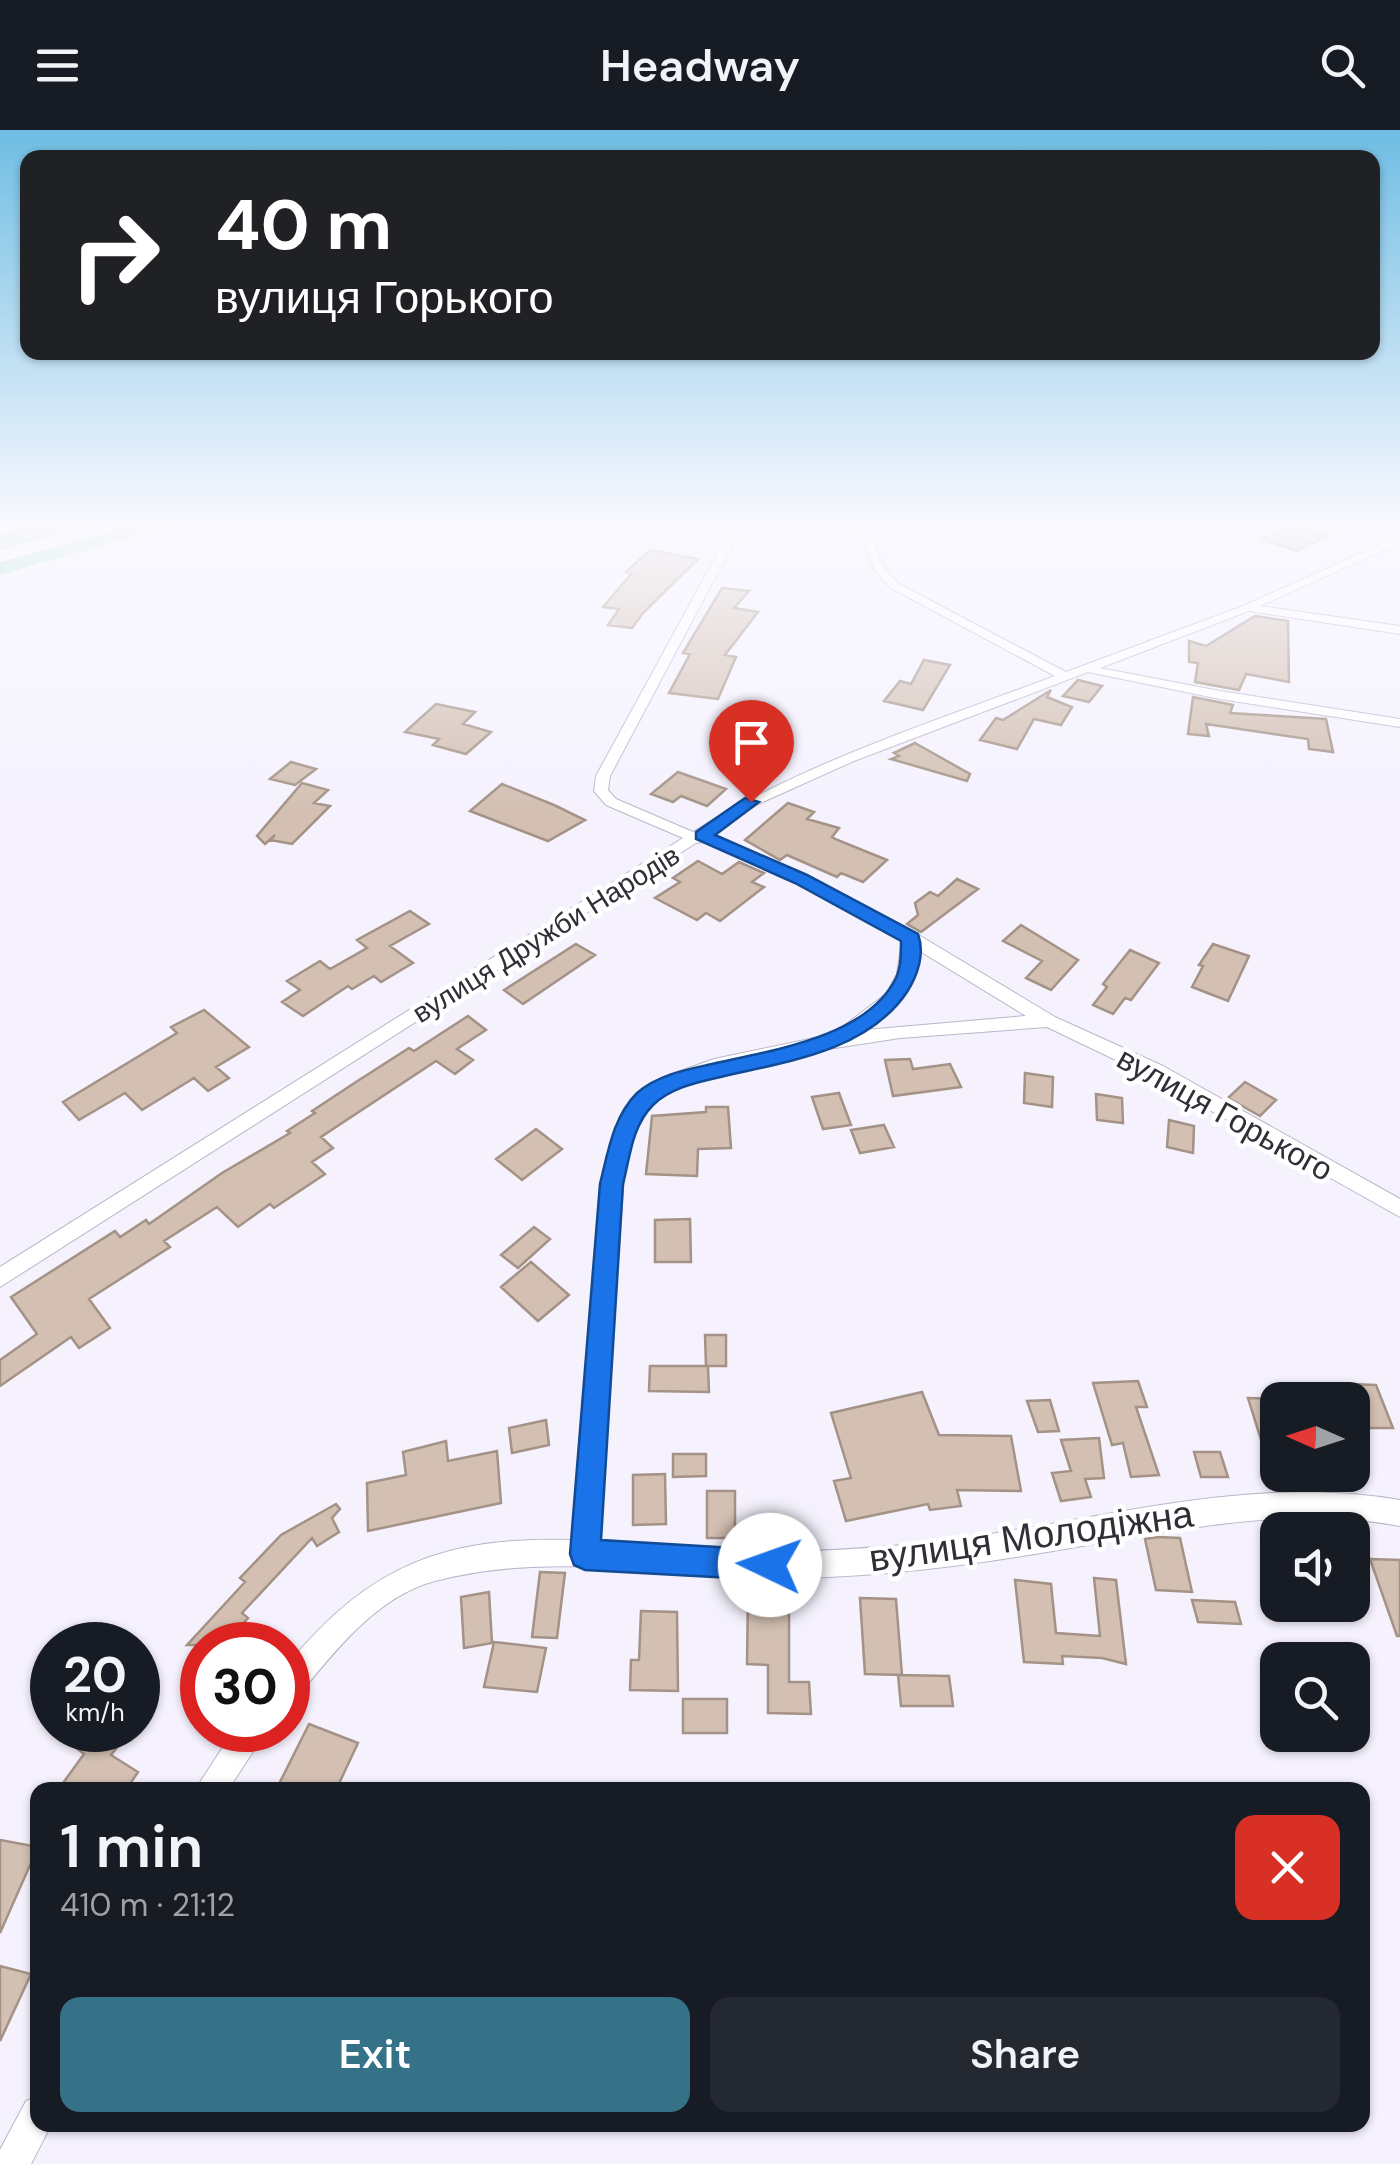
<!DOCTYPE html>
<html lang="en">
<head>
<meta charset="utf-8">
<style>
  :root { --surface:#171b24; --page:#242831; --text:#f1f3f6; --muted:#9ea1a6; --accent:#357288 }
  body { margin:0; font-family:"DM Sans",sans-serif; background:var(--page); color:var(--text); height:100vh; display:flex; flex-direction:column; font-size:38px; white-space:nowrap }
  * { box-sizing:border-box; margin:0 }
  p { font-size:32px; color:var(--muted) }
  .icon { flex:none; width:55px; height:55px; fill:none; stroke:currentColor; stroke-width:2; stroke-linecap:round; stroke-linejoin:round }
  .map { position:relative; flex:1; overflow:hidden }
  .drawer { position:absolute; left:30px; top:1652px; width:1340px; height:350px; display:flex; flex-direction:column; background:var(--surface); border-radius:20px; box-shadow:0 2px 8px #0004 }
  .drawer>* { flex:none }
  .hud { position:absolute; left:20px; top:20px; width:1360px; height:210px; border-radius:20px; box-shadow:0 2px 8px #0004; background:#202124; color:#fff; overflow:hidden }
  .needle { width:65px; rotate:273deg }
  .fabs { position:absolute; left:1260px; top:1252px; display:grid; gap:20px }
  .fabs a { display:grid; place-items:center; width:110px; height:110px; border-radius:20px; background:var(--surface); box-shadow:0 2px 8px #0004; font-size:50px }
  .speed { position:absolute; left:30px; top:1492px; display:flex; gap:20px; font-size:50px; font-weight:700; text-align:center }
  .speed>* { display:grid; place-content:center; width:130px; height:130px; border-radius:50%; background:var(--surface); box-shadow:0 2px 8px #0004; line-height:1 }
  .speed small { font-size:25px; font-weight:400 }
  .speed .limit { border:15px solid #d22; background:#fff; color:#111 }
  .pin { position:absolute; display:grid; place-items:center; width:85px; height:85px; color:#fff; margin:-102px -42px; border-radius:50% 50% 50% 0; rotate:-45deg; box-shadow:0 0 10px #0007 }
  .pin .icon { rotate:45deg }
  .me { position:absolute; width:110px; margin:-55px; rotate:273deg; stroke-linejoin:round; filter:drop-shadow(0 0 8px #0008) }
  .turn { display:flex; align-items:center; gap:35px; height:210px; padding:0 30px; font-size:45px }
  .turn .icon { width:130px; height:130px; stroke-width:2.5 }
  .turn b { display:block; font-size:70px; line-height:85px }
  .round { display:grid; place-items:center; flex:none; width:105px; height:105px; border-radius:20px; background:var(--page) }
  .head { display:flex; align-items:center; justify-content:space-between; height:170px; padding:0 30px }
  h1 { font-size:60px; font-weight:600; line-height:75px }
  .button { display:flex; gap:20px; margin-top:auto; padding:20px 30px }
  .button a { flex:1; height:115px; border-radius:20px; background:var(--accent); color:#fff; font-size:40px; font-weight:600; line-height:115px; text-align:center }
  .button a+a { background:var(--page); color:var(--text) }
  header { display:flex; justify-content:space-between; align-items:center; height:130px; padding:0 30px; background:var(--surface); font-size:45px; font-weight:600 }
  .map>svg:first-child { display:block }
</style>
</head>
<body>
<header><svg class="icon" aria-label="menu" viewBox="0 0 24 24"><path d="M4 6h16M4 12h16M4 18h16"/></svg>Headway<svg class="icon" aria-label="search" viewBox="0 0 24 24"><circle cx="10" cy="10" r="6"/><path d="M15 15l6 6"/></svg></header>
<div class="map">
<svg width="1400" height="2034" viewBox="0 0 1400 2034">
  <rect width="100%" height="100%" fill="#f5f2fe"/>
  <path fill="#92ddb0" d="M26,397H164L0,445V403Z"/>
  <path fill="#d3c0b3" stroke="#a49286" stroke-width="2.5" d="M1289,397H1299L1327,406L1296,421L1262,409Z
    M650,420L698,429L643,483L632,498L608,495L619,479L603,477L632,443L626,442Z
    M722,458L749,461L734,478L758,482L725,525L736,527L718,569L669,563L690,524L683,523Z
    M1255,486L1288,491L1289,552L1246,544L1239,560L1195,552L1198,533L1189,532V511L1206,516Z
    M924,530L950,535L923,580L884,571L900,551L911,554Z
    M1078,550L1102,556L1089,572L1063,566Z
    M1051,560L1047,567L1072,577L1061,595L1034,589L1017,619L980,610L996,588L1003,590Z
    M1193,567L1233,575L1230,583L1326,589L1333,622L1309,619L1308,609L1206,594L1209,606L1188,604Z
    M436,574L475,582L463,594L491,602L466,624L433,615L439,609L405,602Z
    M915,613L970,644L967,651L891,629L899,626L894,623Z
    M291,632L316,639L295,655L270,649Z
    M678,642L726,659L707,676L681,666L673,672L651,664Z
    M302,653L328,660L314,673L330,676L292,714L270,710L275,705L265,714L257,706Z
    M502,654L554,675L585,690L548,711L470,681Z
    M788,673L814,682L807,689L839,698L832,707L835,709L887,730L863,752L841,743L837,747L787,725L780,730L745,710Z
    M698,731L722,744L739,732L764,743L752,752L764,757L720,791L706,783L697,790L655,768L680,752L673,748Z
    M957,749L978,759L921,802L907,794L918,785L915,773L930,762L938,766Z
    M410,781L429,794L390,816L413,833L381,852L374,846L352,859L348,856L303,886L282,872L300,860L287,851L320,831L330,839L367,818L357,810Z
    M1021,795L1078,830L1051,860L1026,848L1042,831L1003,811Z
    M576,814L595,825L523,874L504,860Z
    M1213,814L1249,826L1228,871L1192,857L1203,836L1199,835Z
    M1130,820L1159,833L1131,870L1125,868L1113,884L1093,875L1107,857L1103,854Z
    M204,880L249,917L216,937L229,948L208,961L194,948L142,980L125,963L79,990L63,972L177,903L171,897Z
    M468,886L486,900L457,919L473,930L455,944L436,931L321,1007L333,1018L312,1032L325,1044L274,1078L270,1074L238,1097L217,1077L164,1111L170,1117L89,1169L110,1198L79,1218L71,1207L0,1256V1230L37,1204L11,1167L115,1101L120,1107L146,1090L149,1094L222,1043L290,1003L287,1001L315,983L312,981L356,952L409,918L414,921Z
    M910,929L913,939L950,934L961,957L893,966L885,930Z
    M1025,943L1053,947L1052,977L1024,973Z
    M1245,952L1276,970L1260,986L1228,968Z
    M839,963L851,995L823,999L812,967Z
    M1096,964L1122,968L1123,993L1097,990Z
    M706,977H728L731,1018L698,1019L697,1046L646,1044L652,986L706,982Z
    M1169,990L1194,996L1193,1023L1167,1017Z
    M884,995L894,1017L860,1023L851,1000Z
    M536,999L562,1019L522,1050L496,1029Z
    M690,1089L691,1132H655V1090Z
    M534,1097L550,1109L518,1138L501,1125Z
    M531,1132L569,1165L538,1191L501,1157Z
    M705,1205H726V1236H706Z
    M650,1236H708L709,1262L649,1261Z
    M1138,1251L1147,1277H1136L1159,1345L1131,1347L1123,1313L1112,1315L1093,1253Z
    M1350,1254L1376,1255L1393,1298H1367Z
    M922,1262L939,1305L1011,1306L1021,1361L957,1360L961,1376L930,1380L928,1374L846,1391L834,1351L851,1348L831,1283Z
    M1248,1268L1278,1269V1348H1273Z
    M1050,1270L1059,1301L1038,1302L1027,1271Z
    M546,1290L549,1315L512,1323L509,1298Z
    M1099,1308L1104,1348L1085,1349L1091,1367L1061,1371L1052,1343L1071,1341L1061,1310Z
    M446,1311L448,1331L497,1321L501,1373L368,1401L367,1353L406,1345L403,1322Z
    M1194,1322H1220L1228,1347H1201Z
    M673,1324H706V1346L673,1347Z
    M665,1344L666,1394L633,1395V1345Z
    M707,1361H735V1408H707Z
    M336,1374L340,1379L332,1388L339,1402L317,1416L312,1408L242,1483L248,1488L231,1506L221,1515H187L245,1452L240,1448L281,1405Z
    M1157,1407L1180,1408L1192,1462L1156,1460L1145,1409Z
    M1370,1429L1400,1430V1506H1397Z
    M540,1442L565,1443L557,1508L532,1507Z
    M1094,1448L1116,1450L1126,1534L1102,1528L1062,1526L1063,1534L1024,1532L1015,1450L1051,1454L1056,1503L1100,1506Z
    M489,1462L492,1513L464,1518L461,1467Z
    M748,1463L789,1465V1552H809L811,1584L768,1583V1535L747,1534Z
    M860,1468L896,1469L902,1545L865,1544Z
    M1192,1470L1235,1472L1241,1494L1198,1492Z
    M641,1481L677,1482L678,1561L630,1560L631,1530H639Z
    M494,1512L546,1518L537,1562L484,1557Z
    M898,1545L949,1546L953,1576H901Z
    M683,1569H727V1603H683Z
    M309,1594L358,1613L336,1660H276Z
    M54,1600H131L111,1625L138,1642L126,1660H58L84,1624Z
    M0,1710L38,1717L0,1803Z
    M0,1836L31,1844L0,1911Z"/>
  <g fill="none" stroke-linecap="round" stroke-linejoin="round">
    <defs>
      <path id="street" d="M732,397H742L610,646L608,660L616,669L693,702C805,632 932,592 1055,546L891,458L875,441L857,397H867L885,440L899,454L1066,542L1243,476L1400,406V413L1260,476L1400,496V504L1249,481L1100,538L1220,561L1400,589V597L1220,569L1088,542L854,631L756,675L711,704L807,746L917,804L1055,887L1163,936L1400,1069V1087L1149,946L1047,897L900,908L776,927L724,940L682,955L652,974L635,997L625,1031L599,1411C650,1413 700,1420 751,1421C814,1423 877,1418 940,1411C1093,1393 1246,1343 1400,1370V1396C1297,1377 1201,1396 1099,1413C1010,1429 919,1443 828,1447C698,1453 564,1417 435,1451C377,1466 334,1522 298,1566L288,1570V1534C370,1435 444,1406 573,1410L601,1054L615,997L638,964L669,945L714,929L833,904L886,864L897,844L902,810L795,752L703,712L696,713L0,1157V1137L683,708L606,675L594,661L596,646ZM918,820L1026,886L865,900C895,880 914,857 918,820Z
        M234,1600H267L228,1660H195Z
        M38,1966V1995H51L31,2034H0V2020L26,1971Z"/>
      <path id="highway" d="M85,397H115L112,401L0,432V420Z"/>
    </defs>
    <use href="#street" stroke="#bbb6c9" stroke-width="2"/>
    <use href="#highway" stroke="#bbb6c9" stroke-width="2"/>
    <use href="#street" fill="#fff" fill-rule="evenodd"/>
    <use href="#highway" fill="#fff" fill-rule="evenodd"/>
  </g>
  <linearGradient id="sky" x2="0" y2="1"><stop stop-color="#6fbde3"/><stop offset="0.58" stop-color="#faf9ff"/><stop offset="1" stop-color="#faf9ff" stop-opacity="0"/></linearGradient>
  <rect width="1400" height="681" fill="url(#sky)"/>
  <path fill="#1a73e8" stroke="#114b97" stroke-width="2.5" d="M745,668L759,672L715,705L807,745L918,804C925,823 918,845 907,862C866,923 782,932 716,948C694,953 669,959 653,975C632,996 630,1027 623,1054L601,1410L770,1420L780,1424L785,1435L780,1445L770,1450L585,1440L574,1435L570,1424L600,1054C608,1022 613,987 637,963C656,946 684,940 707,935C766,921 866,909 896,848C901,837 901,823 901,811L795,753L696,709V702Z"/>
  <g text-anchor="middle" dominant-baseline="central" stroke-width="9" stroke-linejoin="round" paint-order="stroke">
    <g font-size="28" fill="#312e36" stroke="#fff">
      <text transform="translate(546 804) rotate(-32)">вулиця Дружби Народів</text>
    </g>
    <g font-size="32" fill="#312e36" stroke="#fff">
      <text transform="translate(1225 984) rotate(29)">вулиця Горького</text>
    </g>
    <g font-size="38" fill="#312e36" stroke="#fff">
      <text transform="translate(1031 1406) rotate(-8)">вулиця Молодіжна</text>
    </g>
  </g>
</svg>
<div class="fabs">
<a><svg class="needle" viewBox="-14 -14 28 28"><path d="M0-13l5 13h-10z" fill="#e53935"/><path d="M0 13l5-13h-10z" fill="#9ea1a6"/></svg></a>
<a><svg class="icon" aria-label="sound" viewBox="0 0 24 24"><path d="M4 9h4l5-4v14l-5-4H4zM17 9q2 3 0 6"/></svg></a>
<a><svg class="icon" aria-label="search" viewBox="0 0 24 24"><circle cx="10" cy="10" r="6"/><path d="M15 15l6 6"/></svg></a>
</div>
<div class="speed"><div>20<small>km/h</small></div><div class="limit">30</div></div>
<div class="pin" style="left:751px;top:672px;background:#d93025"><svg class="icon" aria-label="arrive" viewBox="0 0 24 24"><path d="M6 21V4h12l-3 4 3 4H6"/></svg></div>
<svg class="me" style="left:770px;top:1435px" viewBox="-20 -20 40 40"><circle r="19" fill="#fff"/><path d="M0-13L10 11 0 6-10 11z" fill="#1a73e8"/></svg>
<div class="hud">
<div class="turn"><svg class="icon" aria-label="right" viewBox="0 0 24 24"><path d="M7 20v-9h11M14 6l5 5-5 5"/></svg><div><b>40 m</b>вулиця Горького</div></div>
</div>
<section class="drawer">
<div class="head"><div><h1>1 min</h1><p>410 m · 21:12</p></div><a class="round" style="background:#d93025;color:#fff"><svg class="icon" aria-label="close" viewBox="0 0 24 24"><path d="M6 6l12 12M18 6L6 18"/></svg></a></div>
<div class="button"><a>Exit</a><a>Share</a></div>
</section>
</div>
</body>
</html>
